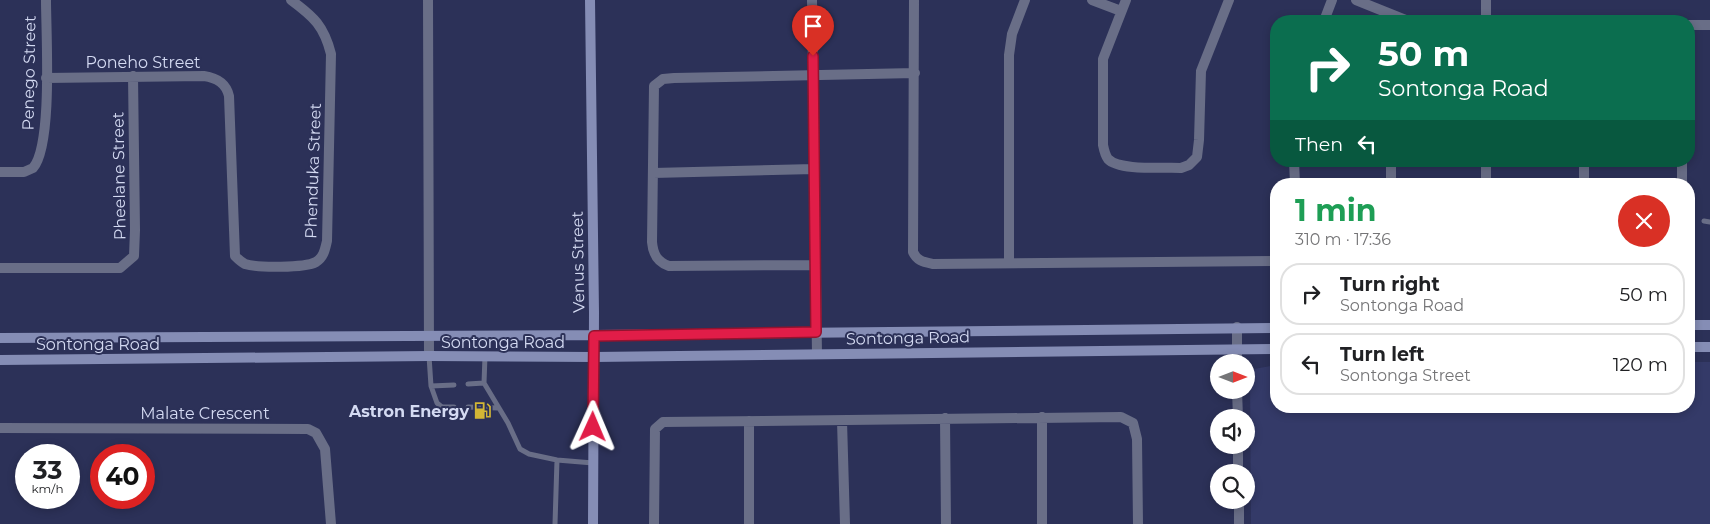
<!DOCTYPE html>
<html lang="en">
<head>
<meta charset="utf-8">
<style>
  :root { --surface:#fff; --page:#f6f6f6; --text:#202124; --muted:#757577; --line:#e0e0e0 }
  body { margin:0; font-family:Montserrat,sans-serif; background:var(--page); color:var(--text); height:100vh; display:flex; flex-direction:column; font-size:19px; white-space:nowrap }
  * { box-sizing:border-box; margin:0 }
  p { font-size:16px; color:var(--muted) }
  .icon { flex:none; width:28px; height:28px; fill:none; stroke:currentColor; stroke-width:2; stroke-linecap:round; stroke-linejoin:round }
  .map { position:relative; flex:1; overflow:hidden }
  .side { position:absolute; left:1270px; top:178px; width:425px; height:235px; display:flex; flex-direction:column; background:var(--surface); border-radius:20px; box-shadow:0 2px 8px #0003 }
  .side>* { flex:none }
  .top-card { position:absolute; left:1270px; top:15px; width:425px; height:152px; border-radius:20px; box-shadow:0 2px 8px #0003; background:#0b6e4f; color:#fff; overflow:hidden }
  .needle { width:32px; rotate:90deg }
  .controls { position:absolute; left:1210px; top:354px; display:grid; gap:10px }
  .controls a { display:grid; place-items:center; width:45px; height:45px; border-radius:50%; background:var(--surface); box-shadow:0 2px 8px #0003; font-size:25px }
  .speed { position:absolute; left:15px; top:444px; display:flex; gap:10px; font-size:25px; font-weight:700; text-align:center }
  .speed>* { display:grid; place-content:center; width:65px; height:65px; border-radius:50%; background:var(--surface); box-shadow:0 2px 8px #0003; line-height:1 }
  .speed small { font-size:12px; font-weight:400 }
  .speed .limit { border:8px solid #d22; background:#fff; color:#111 }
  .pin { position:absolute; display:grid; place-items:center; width:42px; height:42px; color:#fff; margin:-51px -21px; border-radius:50% 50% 50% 0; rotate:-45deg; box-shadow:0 0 5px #0007 }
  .pin .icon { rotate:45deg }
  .me { position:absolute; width:55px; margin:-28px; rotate:1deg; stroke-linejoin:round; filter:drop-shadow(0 0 4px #0008) }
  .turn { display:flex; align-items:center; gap:18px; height:105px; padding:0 25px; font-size:22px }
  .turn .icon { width:65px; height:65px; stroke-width:2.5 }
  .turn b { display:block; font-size:35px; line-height:42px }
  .then { display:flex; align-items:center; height:48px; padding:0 25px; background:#0003; gap:10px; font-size:19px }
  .round { display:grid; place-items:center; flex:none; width:52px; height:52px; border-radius:26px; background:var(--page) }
  .overview { display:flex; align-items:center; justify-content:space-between; height:85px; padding:0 25px }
  h1 { font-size:30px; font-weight:700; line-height:38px; color:#1e9e55 }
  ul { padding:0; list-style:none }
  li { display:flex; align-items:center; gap:15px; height:62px; margin:0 10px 8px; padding:0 15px; border:2px solid var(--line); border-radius:20px }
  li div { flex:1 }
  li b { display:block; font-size:19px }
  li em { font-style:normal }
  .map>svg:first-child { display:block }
</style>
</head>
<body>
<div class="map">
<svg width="1710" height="524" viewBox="0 0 1710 524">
  <rect width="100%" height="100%" fill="#2c3158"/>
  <path fill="#343a68" d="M1689,362H1710V524H1251L1250,375L1254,369L1276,365V406H1689Z"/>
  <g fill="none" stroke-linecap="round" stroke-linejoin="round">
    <path stroke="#696e87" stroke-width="5" d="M1704,221L1710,222
      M429,356L431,386L437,403L442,407H454
      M485,356L484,383L508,423L520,449L529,454L557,460L593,463
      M468,384L484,383
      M431,386L454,385
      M468,407L498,408
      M555,524L557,460"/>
    <path stroke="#696e87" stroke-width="10" d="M428,0L429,356
      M812,0L817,354
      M914,0L913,252C917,261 924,262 933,264L1276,261
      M1092,0L1121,11
      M1126,0L1103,59V145C1104,150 1105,155 1108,159C1119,171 1165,167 1181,168L1189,165L1197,157L1199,140L1201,71L1229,0
      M1356,0L1408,21
      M1324,21L1332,0
      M1486,21V0
      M1689,25H1710
      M46,78L204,76C217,78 226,83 229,96L235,256C238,259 241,262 245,264C257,268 305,268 316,262C324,257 325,249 327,241L331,54C324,26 314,17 291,0
      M1294,161L1295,184
      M1391,161V184
      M1486,161V184
      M1682,161V184
      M0,172H24L33,168C53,145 46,34 46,0
      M653,173L814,169
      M1584,184V161
      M1009,263V55L1012,34L1025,0
      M815,265L669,266C657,262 653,254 652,242L654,86L663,79L674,78L915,73
      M0,268H120L134,256L135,230L133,76
      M1237,362V327
      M1237,390L1238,418
      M1042,417V524
      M945,418L946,524
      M749,421V524
      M842,421L845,524
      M0,428L308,429L316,433L325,449L331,524
      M1238,445V472
      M1239,500V524
      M654,524L655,429L663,422L1121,417L1133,423L1137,439L1138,524"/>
    <path stroke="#858db5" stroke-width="10" d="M590,0L594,313L593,524
      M1689,325H1710
      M0,338L594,335L1276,328
      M1689,347H1710
      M0,360L429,356L594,357L1276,349"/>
  </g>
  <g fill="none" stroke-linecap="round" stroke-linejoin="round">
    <defs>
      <path id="route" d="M593,427L594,336L816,332L813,56"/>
    </defs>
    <use href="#route" stroke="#92132f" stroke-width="12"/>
    <use href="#route" stroke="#e11d48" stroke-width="9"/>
  </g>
  <defs>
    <symbol id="fuel-bare" viewBox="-9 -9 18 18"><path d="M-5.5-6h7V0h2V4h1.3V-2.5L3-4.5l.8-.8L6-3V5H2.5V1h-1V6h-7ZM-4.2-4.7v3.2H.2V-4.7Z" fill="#d3b635" stroke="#2c3158" stroke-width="2.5" paint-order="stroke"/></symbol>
  </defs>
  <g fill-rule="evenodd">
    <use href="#fuel-bare" x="470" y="398" width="25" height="25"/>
  </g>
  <g text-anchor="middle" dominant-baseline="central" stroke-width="4" stroke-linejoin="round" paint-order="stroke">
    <g font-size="16" fill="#d4daf2" stroke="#2c3158">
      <text x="143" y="62">Poneho Street</text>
      <text transform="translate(29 73) rotate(-89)">Penego Street</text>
      <text transform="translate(313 171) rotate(-88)">Phenduka Street</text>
      <text transform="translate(119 176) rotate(-91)">Pheelane Street</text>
      <text transform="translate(578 262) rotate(-91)">Venus Street</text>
      <text transform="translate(908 338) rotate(-1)">Sontonga Road</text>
      <text x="503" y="342">Sontonga Road</text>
      <text x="98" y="344">Sontonga Road</text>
      <text x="205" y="413">Malate Crescent</text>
    </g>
    <g font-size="16" font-weight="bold" fill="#d4daf2" stroke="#2c3158" text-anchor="end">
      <text x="469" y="411">Astron Energy</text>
    </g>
  </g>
</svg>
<div class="controls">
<a><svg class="needle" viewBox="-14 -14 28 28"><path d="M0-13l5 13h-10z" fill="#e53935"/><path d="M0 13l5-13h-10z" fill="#757577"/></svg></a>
<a><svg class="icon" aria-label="sound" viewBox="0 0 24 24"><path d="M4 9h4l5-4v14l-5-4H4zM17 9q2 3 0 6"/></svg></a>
<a><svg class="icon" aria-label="search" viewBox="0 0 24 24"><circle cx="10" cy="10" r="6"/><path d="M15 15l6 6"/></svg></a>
</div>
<div class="speed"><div>33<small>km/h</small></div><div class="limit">40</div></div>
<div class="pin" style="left:813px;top:56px;background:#d93025"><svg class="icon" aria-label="arrive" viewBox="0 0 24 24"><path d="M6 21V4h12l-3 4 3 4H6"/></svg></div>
<svg class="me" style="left:593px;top:427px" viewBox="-20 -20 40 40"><path d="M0-17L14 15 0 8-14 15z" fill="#e11d48" stroke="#fff" stroke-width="4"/></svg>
<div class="top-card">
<div class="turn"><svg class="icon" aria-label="right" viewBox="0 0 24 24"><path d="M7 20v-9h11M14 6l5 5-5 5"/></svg><div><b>50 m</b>Sontonga Road</div></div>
<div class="then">Then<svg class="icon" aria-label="left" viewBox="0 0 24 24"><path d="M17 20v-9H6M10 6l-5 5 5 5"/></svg></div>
</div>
<section class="side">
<div class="overview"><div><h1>1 min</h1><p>310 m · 17:36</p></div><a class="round" style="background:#d93025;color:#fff"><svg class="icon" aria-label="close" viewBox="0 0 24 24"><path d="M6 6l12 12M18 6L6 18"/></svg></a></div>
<ul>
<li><svg class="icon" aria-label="right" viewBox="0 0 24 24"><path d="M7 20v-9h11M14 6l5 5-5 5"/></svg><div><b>Turn right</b><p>Sontonga Road</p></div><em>50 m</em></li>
<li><svg class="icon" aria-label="left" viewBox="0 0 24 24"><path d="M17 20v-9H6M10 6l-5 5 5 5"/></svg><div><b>Turn left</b><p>Sontonga Street</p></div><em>120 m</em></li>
</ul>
</section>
</div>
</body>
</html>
